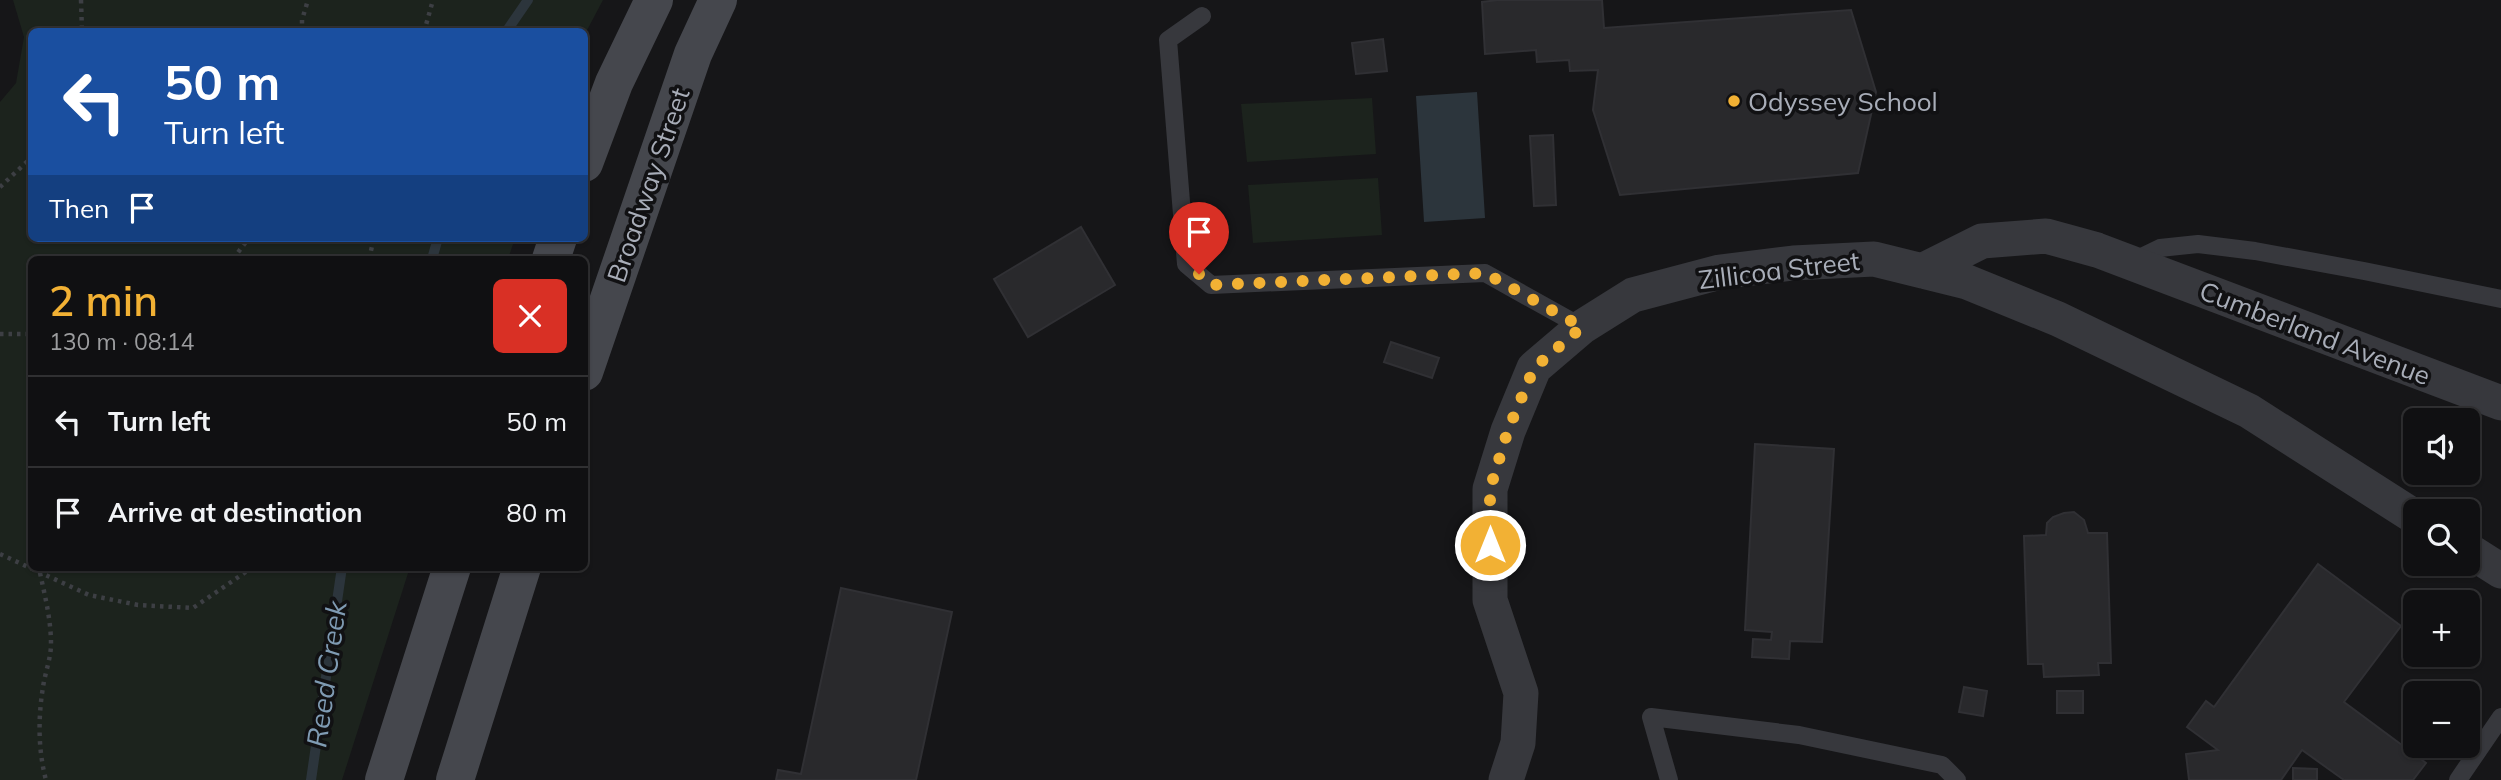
<!DOCTYPE html>
<html lang="en">
<head>
<meta charset="utf-8">
<style>
  :root { --surface:#101012; --page:#19191b; --text:#f1f3f6; --muted:#9c9d9f; --line:#303032; --accent:#f2b134 }
  body { margin:0; font-family:Mulish,sans-serif; background:var(--page); color:var(--text); height:100vh; display:flex; flex-direction:column; font-size:26px; white-space:nowrap }
  * { box-sizing:border-box; margin:0 }
  p { font-size:23px; color:var(--muted) }
  .icon { flex:none; width:38px; height:38px; fill:none; stroke:currentColor; stroke-width:2; stroke-linecap:round; stroke-linejoin:round }
  .map { position:relative; flex:1; overflow:hidden }
  .side { position:absolute; left:28px; top:256px; width:560px; height:315px; display:flex; flex-direction:column; background:var(--surface); border-radius:10px; box-shadow:0 2px 5px #0004,0 0 0 2px var(--line) }
  .side>* { flex:none }
  .guide { position:absolute; left:28px; top:28px; width:560px; height:214px; border-radius:10px; box-shadow:0 2px 5px #0004,0 0 0 2px var(--line); background:#1a4fa0; color:#fff; overflow:hidden }
  .tools { position:absolute; left:2403px; top:408px; display:grid; gap:14px }
  .tools a { display:grid; place-items:center; width:77px; height:77px; border-radius:10px; background:var(--surface); box-shadow:0 2px 5px #0004,0 0 0 2px var(--line); font-size:35px }
  .pin { position:absolute; display:grid; place-items:center; width:60px; height:60px; color:#fff; margin:-72px -30px; border-radius:50% 50% 50% 0; rotate:-45deg; box-shadow:0 0 7px #0007 }
  .pin .icon { rotate:45deg }
  .me { position:absolute; width:77px; margin:-38px; rotate:0deg; stroke-linejoin:round; filter:drop-shadow(0 0 5px #0008) }
  .turn { display:flex; align-items:center; gap:24px; height:147px; padding:0 21px; font-size:32px }
  .turn .icon { width:91px; height:91px; stroke-width:2.5 }
  .turn b { display:block; font-size:49px; line-height:60px }
  .then { display:flex; align-items:center; height:66px; padding:0 21px; background:#0003; gap:14px; font-size:26px }
  .round { display:grid; place-items:center; flex:none; width:74px; height:74px; border-radius:10px; background:var(--page) }
  .overview { display:flex; align-items:center; justify-content:space-between; height:119px; padding:0 21px }
  h1 { font-size:42px; font-weight:600; line-height:52px; color:var(--accent) }
  ul { padding:0; list-style:none }
  li { display:flex; align-items:center; gap:21px; height:91px; padding:0 21px; border-top:2px solid var(--line) }
  li div { flex:1 }
  li b { display:block; font-size:26px }
  li em { font-style:normal }
  .map>svg:first-child { display:block }
</style>
</head>
<body>
<div class="map">
<svg width="2501" height="780" viewBox="0 0 2501 780">
  <rect width="100%" height="100%" fill="#161618"/>
  <path fill="#1c231d" d="M13,0H603L585,34L584,32H32V238H515L508,259H32V567H410L342,780H0V102L16,83L24,37Z
    M1372,98L1376,154L1247,162L1241,104Z
    M1378,178L1382,235L1253,243L1248,185Z"/>
  <path fill="#2c353c" d="M1477,92L1485,218L1424,222L1416,96Z"/>
  <g fill="none" stroke-linecap="round" stroke-linejoin="round">
    <path stroke="#2c353c" stroke-width="10" d="M506,32L528,0
      M432,259L438,238
      M311,780L342,567"/>
  </g>
  <path fill="#29292c" stroke="#303034" stroke-width="2" d="M1498,0H1602L1604,28L1851,10L1876,92L1858,173L1620,195L1593,110L1598,70L1570,71L1569,60L1537,62L1536,50L1485,54L1482,2Z
    M1383,39L1387,71L1356,74L1352,43Z
    M1553,135L1556,205L1534,206L1530,136Z
    M1081,227L1115,285L1028,337L994,279Z
    M1391,342L1439,358L1432,378L1384,362Z
    M1755,444L1834,449L1822,642L1790,641L1789,659L1752,657L1753,639L1771,640L1772,632L1745,630Z
    M2074,512L2084,520L2088,533H2107L2111,663H2098L2099,675L2044,677L2043,664H2028L2024,536L2046,535L2047,523L2053,517L2064,513Z
    M2318,564L2401,626L2344,702L2426,763L2413,780H2344L2302,750L2281,780H2189L2186,754L2218,750L2187,727L2206,701L2214,707Z
    M841,588L952,612L916,780H776L778,770L801,774Z
    M1964,687L1987,691L1983,716L1959,712Z
    M2057,691H2083V713H2057Z
    M2293,768L2317,769V780H2293Z"/>
  <g fill="none" stroke-linecap="round" stroke-linejoin="round">
    <path stroke="#3d3f44" stroke-width="4.5" stroke-dasharray="3.5 5" stroke-linecap="butt" d="M81,0L82,32
      M302,32V20L308,0
      M424,32L433,0
      M0,187L32,157
      M233,259L249,238
      M369,259L374,238
      M0,334H32
      M0,554L89,595L138,605L193,608L253,567
      M40,573C45,596 51,620 51,644C51,658 45,673 43,687C38,718 38,750 46,780"/>
    <path stroke="#37383d" stroke-width="18" d="M1202,16L1168,40L1186,264L1211,285L1485,273L1582,327
      M2131,262L2160,248L2198,244L2255,251L2364,271L2501,299
      M1669,780L1651,717L1799,735L1942,765L1957,780
      M2458,780L2501,717"/>
    <path stroke="#37383d" stroke-width="35" d="M1922,271L1982,241L2046,236L2097,250L2501,403
      M2468,550L2501,571
      M1506,780L1518,743L1521,693L1490,600V489L1508,431L1534,368L1582,327L1633,295L1720,272L1793,263L1874,259L1967,282L2058,319L2249,411L2415,517"/>
    <path stroke="#45474d" stroke-width="38" d="M584,163L614,83L654,0
      M551,259L558,238
      M584,372L693,54L718,0
      M384,780L452,567
      M455,780L522,567"/>
  </g>
  <g fill="none" stroke-linecap="round" stroke-linejoin="round">
    <path stroke="#f2b134" stroke-width="12" stroke-dasharray="0 21.6" d="M1199,274L1211,285L1485,273L1582,327L1534,368L1508,430L1490,489V545"/>
  </g>
  <circle fill="#f2b134" stroke="#111113" stroke-width="2.5" cx="1734" cy="101" r="7"/>
  <g text-anchor="middle" dominant-baseline="central" stroke-width="7" stroke-linejoin="round" paint-order="stroke">
    <g font-size="26" fill="#a8adb8" stroke="#111113" text-anchor="start">
      <text x="1748" y="101">Odyssey School</text>
    </g>
    <g font-size="26" fill="#a8adb8" stroke="#111113">
      <text transform="translate(648 185) rotate(-71)">Broadway Street</text>
      <text transform="translate(1779 270) rotate(-7)">Zillicoa Street</text>
      <text transform="translate(2315 333) rotate(21)">Cumberland Avenue</text>
    </g>
    <g font-size="28" font-style="italic" fill="#7f9bb3" stroke="#111113">
      <text transform="translate(326 674) rotate(-82)">Reed Creek</text>
    </g>
  </g>
</svg>
<div class="tools">
<a><svg class="icon" aria-label="sound" viewBox="0 0 24 24"><path d="M4 9h4l5-4v14l-5-4H4zM17 9q2 3 0 6"/></svg></a>
<a><svg class="icon" aria-label="search" viewBox="0 0 24 24"><circle cx="10" cy="10" r="6"/><path d="M15 15l6 6"/></svg></a>
<a>+</a>
<a>−</a>
</div>
<div class="pin" style="left:1199px;top:274px;background:#d93025"><svg class="icon" aria-label="arrive" viewBox="0 0 24 24"><path d="M6 21V4h12l-3 4 3 4H6"/></svg></div>
<svg class="me" style="left:1490px;top:545px" viewBox="-20 -20 40 40"><circle r="17" fill="#f2b134" stroke="#fff" stroke-width="3"/><path d="M0-11L8 9 0 5-8 9z" fill="#fff"/></svg>
<div class="guide">
<div class="turn"><svg class="icon" aria-label="left" viewBox="0 0 24 24"><path d="M17 20v-9H6M10 6l-5 5 5 5"/></svg><div><b>50 m</b>Turn left</div></div>
<div class="then">Then<svg class="icon" aria-label="arrive" viewBox="0 0 24 24"><path d="M6 21V4h12l-3 4 3 4H6"/></svg></div>
</div>
<section class="side">
<div class="overview"><div><h1>2 min</h1><p>130 m · 08:14</p></div><a class="round" style="background:#d93025;color:#fff"><svg class="icon" aria-label="close" viewBox="0 0 24 24"><path d="M6 6l12 12M18 6L6 18"/></svg></a></div>
<ul>
<li><svg class="icon" aria-label="left" viewBox="0 0 24 24"><path d="M17 20v-9H6M10 6l-5 5 5 5"/></svg><div><b>Turn left</b></div><em>50 m</em></li>
<li><svg class="icon" aria-label="arrive" viewBox="0 0 24 24"><path d="M6 21V4h12l-3 4 3 4H6"/></svg><div><b>Arrive at destination</b></div><em>80 m</em></li>
</ul>
</section>
</div>
</body>
</html>
